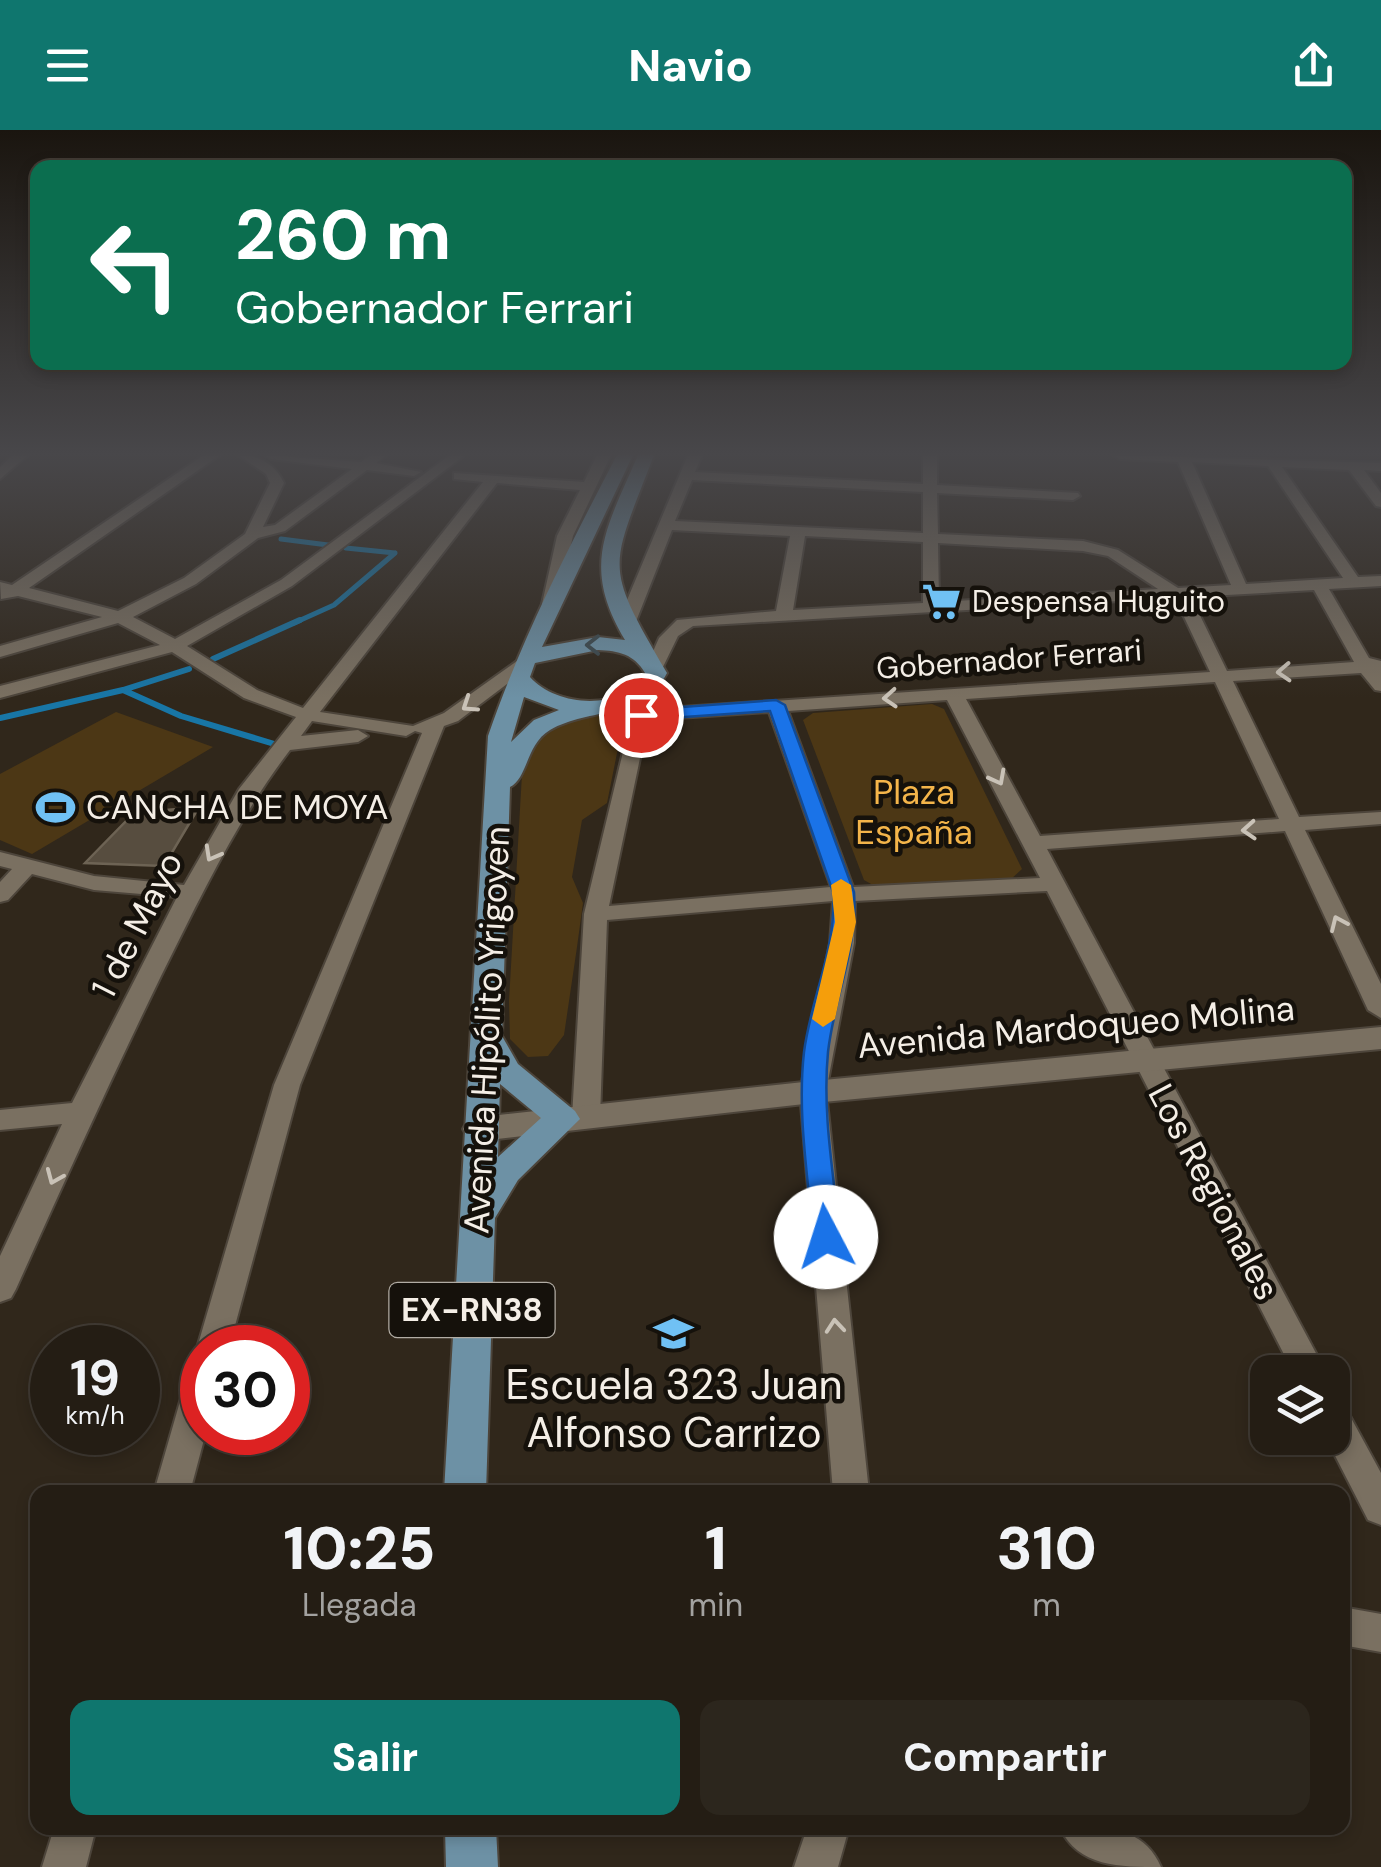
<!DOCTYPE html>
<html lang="es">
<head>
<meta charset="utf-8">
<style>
  :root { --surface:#241d14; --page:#2c261d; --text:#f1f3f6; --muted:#a3a2a0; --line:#413b34; --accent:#0f766e }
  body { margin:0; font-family:"DM Sans",sans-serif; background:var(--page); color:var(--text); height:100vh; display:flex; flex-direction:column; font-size:38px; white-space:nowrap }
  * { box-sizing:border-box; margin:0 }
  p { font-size:32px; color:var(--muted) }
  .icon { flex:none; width:55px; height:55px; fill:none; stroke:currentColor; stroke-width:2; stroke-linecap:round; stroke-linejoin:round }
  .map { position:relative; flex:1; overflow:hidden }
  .sheet { position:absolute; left:30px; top:1355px; width:1320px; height:350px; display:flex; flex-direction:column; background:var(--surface); border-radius:20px; box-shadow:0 5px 15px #0003,0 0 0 2px var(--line) }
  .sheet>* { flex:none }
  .guide { position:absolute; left:30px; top:30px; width:1322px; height:210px; border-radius:20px; box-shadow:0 5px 15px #0003,0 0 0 2px var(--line); background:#0b6e4f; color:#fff; overflow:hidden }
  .controls { position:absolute; left:1250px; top:1225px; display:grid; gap:20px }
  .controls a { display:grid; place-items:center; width:100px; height:100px; border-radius:20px; background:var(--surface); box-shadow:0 5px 15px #0003,0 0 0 2px var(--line); font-size:50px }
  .speed { position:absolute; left:30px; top:1195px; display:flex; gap:20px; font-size:50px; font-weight:700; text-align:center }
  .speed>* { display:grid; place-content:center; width:130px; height:130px; border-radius:50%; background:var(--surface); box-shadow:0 5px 15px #0003,0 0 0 2px var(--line); line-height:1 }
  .speed small { font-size:25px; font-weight:400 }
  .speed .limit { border:15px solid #d22; background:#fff; color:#111 }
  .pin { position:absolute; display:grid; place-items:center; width:85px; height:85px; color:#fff; margin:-42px; border:5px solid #fff; border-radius:50%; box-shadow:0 2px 10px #0007 }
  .me { position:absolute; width:110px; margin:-55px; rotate:355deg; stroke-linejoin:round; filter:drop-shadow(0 0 8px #0008) }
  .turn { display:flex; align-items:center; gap:35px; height:210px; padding:0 40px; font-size:45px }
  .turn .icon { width:130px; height:130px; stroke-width:2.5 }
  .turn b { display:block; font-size:70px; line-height:85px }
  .eta { display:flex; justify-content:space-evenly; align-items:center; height:170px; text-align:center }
  .eta b { font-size:60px; font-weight:800; line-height:70px }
  .action { display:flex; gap:20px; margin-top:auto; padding:20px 40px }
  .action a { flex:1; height:115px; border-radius:20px; background:var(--accent); color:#fff; font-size:40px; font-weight:800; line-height:115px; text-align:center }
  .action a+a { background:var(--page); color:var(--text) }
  header { display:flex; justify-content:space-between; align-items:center; height:130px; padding:0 40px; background:var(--accent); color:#fff; font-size:45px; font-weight:800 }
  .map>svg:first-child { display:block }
</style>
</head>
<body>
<header><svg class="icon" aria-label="menu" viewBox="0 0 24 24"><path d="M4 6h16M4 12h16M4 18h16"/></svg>Navio<svg class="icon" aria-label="share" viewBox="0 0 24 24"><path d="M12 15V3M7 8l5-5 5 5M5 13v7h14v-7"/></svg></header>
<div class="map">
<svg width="1381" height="1737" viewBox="0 0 1381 1737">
  <rect width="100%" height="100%" fill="#30271b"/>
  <path fill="#4c3715" d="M932,574L944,579L1022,739L1010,750L880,759L864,750L803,590L813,583Z
    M626,578L607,673L582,690L572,747L583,773L577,817L564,905L548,926L528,927L510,909L509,871L522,644C539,588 575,591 626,578Z
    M116,582L213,617L32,724L0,710V644Z"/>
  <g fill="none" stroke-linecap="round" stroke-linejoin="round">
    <path stroke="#1876a6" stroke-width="5" d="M281,409L328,415
      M346,418L395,423
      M294,493L334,475L395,423"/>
    <path stroke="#1876a6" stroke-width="6" d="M213,529L300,490
      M123,560L181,586L281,616
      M0,588L123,560L189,539"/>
  </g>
  <path fill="#574d3f" stroke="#6d6354" stroke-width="2.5" d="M199,677L164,736L85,733L134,683Z"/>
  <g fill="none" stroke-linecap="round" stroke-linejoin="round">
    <defs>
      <path id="minor" d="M13,325H28L0,349V337Z
        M204,325H220L29,458L118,481L184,448L245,404L270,353L266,344L238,325C259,325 275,334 284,353L263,397L275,395L352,339L271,329L264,325L361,332L371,325H386L376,333L421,342L414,346L367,340L285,401L258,408L196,454L133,487L175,509L281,450L450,325H465L292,456L187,516L257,560L303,578L483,352L454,349V343L584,352L597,325H611L573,406L556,478L542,474L557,406L580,360L497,353L320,582L413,596L444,583L517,531L523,530L532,535L458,591L444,596L300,955L229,1218H202V1228L197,1218L274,955L422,603L415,601L406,606L312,591L301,606L358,600L368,606L358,612L290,620C237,689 200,768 161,846C111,949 63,1054 16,1159L11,1168L0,1172V1126L62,994L0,1000V980L72,973L177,767L94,760L32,744L8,770L0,772V752L12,739L0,736V722L94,746L184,755L239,659L296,587L244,568L172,522L0,568V556L160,515L118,493L0,527V516L102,487L18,466L1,469L0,452L12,455Z
        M688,325H702L695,342L923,354V325H937V355L1078,363L1080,366L1073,370L937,363L938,404L1083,411L1118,420L1178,458L1231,455L1178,332L1120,329L1113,325L1381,333V341L1364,340L1381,363V377L1376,376L1349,340L1282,337L1358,447L1381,446V456L1329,459L1369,528L1381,531V561L1375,560L1361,543L1233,551L1299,687L1381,682V694L1305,700L1381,854V888L1368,880L1285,701L1047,719L1326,1242H1293L1047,761L855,771L854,813L826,962L869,1362H833L800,962L830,813L833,771L607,790L600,987L596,994H576L572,987L584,784L636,568H650L651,579L1210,542L1177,472L1171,468L693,496L678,506L661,541H649L646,537L659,508L677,490L776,481L790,406L672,400L635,494L626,499L617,494ZM1192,332L1268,336L1343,448L1246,454ZM692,350L923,362V403L675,391ZM805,406L923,412V473L793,480ZM938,413L1083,421L1108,426L1158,459L939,472ZM1314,460L1354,532L1227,541L1191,467ZM1215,552L1279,689L1040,706L966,569ZM947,570L1040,748L853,757L788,581ZM769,582L831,757L609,776L648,590Z
        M202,1240V1302H206L190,1362H154L185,1254L190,1244Z
        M1332,1271L1344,1275L1381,1343V1395L1368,1390L1326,1308H1332Z
        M1342,1477L1381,1484V1522L1342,1515Z
        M54,1698H96L86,1737H42Z
        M807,1698H849L838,1737H794Z
        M1060,1698C1099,1696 1143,1694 1161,1737C1120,1737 1078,1737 1060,1698Z"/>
      <path id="tertiary" d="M1381,897V919L813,973L480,1011L468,1008L463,999L468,990L480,987L813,951Z"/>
      <path id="primary" d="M617,325H633L542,517L598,507L625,510C580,435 607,398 638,325H654C610,441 602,432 667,543C643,590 590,577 550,600C526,614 528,648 510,657L502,906L518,934L575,981L580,989L518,1050L495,1088L486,1362H444L488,606C522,507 569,417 617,325ZM598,520C619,521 634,524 645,543C624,582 556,577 530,547L535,533ZM524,567L559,580L534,590L511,612ZM500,954L541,988L498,1027Z
        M445,1698H496L498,1737H446Z"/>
    </defs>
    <use href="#minor" stroke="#4d453b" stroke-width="4"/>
    <use href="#tertiary" stroke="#4d453b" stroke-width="4"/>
    <use href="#primary" stroke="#4d453b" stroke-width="4"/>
    <use href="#minor" fill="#7a7061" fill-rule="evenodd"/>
    <use href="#tertiary" fill="#7a7061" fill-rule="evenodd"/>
    <use href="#primary" fill="#6d91a5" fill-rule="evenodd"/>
  </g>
  <defs><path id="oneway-chevron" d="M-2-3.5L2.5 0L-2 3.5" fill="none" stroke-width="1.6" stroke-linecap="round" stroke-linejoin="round" transform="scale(2.5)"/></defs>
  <use stroke="#3d4b50" href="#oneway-chevron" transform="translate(593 515) rotate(-180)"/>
  <g stroke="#c9c2b7">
    <use href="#oneway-chevron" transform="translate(1284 542) rotate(177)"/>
    <use href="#oneway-chevron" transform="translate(890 568) rotate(176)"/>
    <use href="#oneway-chevron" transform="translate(469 575) rotate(146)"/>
    <use href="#oneway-chevron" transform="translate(998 648) rotate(62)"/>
    <use href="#oneway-chevron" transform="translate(1249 700) rotate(176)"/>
    <use href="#oneway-chevron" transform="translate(212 724) rotate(119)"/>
    <use href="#oneway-chevron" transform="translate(1338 793) rotate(-114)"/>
    <use href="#oneway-chevron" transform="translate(54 1047) rotate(113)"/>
    <use href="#oneway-chevron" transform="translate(835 1196) rotate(-95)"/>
  </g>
  <linearGradient id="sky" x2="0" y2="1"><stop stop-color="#1a150f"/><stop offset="0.57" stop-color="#48474a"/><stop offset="1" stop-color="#48474a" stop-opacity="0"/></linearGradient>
  <rect width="1381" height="568" fill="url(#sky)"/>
  <path fill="#1a73e8" stroke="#114b97" stroke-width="2.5" d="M776,570L785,575L854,762C858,818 834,868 828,922C822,984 834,1046 840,1107L836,1115L826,1118L817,1115L813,1107C808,1046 797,983 804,922C811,867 837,818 833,762L770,581L641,590L633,585L641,580Z"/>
  <path fill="#f59e0b" d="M841,749L851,755L856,792L835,889L823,897L812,889L835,792L831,755Z"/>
  <defs>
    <symbol id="supermarket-bare" viewBox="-9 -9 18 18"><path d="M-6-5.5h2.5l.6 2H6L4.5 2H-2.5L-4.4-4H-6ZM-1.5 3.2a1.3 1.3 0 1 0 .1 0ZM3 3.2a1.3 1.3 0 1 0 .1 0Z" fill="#70c1f4" stroke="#15110b" stroke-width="2.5" paint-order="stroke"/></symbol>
    <symbol id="stadium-bare" viewBox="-9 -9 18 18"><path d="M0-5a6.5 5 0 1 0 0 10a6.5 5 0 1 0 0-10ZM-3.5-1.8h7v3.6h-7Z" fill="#70c1f4" stroke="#15110b" stroke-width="2.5" paint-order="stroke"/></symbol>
    <symbol id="school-bare" viewBox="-9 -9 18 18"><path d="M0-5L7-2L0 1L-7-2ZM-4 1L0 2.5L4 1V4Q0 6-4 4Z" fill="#70c1f4" stroke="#15110b" stroke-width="2.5" paint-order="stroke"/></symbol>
  </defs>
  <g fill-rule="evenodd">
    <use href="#supermarket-bare" x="914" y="444" width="55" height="55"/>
    <use href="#stadium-bare" x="28" y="650" width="55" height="55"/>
    <use href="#school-bare" x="646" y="1176" width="55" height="55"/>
  </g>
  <g text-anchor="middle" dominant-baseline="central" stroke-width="9" stroke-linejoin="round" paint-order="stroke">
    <g font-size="30" fill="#f4eee6" stroke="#15110b" text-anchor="start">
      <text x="972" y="471">Despensa Huguito</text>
    </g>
    <g font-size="30" fill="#f4eee6" stroke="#15110b">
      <text transform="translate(1009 529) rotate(-4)">Gobernador Ferrari</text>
    </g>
    <rect fill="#15110b" stroke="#b1aca4" stroke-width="2.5" x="389.5" y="1153" width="165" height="54" rx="8"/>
    <g font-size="32" font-weight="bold" fill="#f4eee6">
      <text x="472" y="1180">EX-RN38</text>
    </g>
    <g font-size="35" fill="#f4b54a" stroke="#15110b">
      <text x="914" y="662">Plaza<tspan x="914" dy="40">España</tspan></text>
    </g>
    <g font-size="35" fill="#f4eee6" stroke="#15110b" text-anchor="start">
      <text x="86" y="677">CANCHA DE MOYA</text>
    </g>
    <g font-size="35" fill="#f4eee6" stroke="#15110b">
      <text transform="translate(137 795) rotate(-63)">1 de Mayo</text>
      <text transform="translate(1076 897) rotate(-5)">Avenida Mardoqueo Molina</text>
      <text transform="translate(487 900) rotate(-87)">Avenida Hipólito Yrigoyen</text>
      <text transform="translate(1214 1062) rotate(62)">Los Regionales</text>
    </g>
    <g font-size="42" fill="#f4eee6" stroke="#15110b">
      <text x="674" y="1254">Escuela 323 Juan<tspan x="674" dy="48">Alfonso Carrizo</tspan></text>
    </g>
  </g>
</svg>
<div class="controls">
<a><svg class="icon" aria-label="layers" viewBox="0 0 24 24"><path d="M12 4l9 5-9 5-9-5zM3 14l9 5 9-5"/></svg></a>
</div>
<div class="speed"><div>19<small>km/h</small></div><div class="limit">30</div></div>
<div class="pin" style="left:641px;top:585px;background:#d93025"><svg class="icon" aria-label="arrive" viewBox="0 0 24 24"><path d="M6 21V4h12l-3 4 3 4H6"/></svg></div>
<svg class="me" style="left:826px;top:1107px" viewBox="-20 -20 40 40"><circle r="19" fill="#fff"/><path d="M0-13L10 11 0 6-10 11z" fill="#1a73e8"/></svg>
<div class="guide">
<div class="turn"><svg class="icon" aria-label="left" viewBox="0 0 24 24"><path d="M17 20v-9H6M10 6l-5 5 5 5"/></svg><div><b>260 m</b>Gobernador Ferrari</div></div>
</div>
<section class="sheet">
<div class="eta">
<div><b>10:25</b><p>Llegada</p></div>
<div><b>1</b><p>min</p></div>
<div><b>310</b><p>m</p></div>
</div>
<div class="action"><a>Salir</a><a>Compartir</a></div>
</section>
</div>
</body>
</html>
